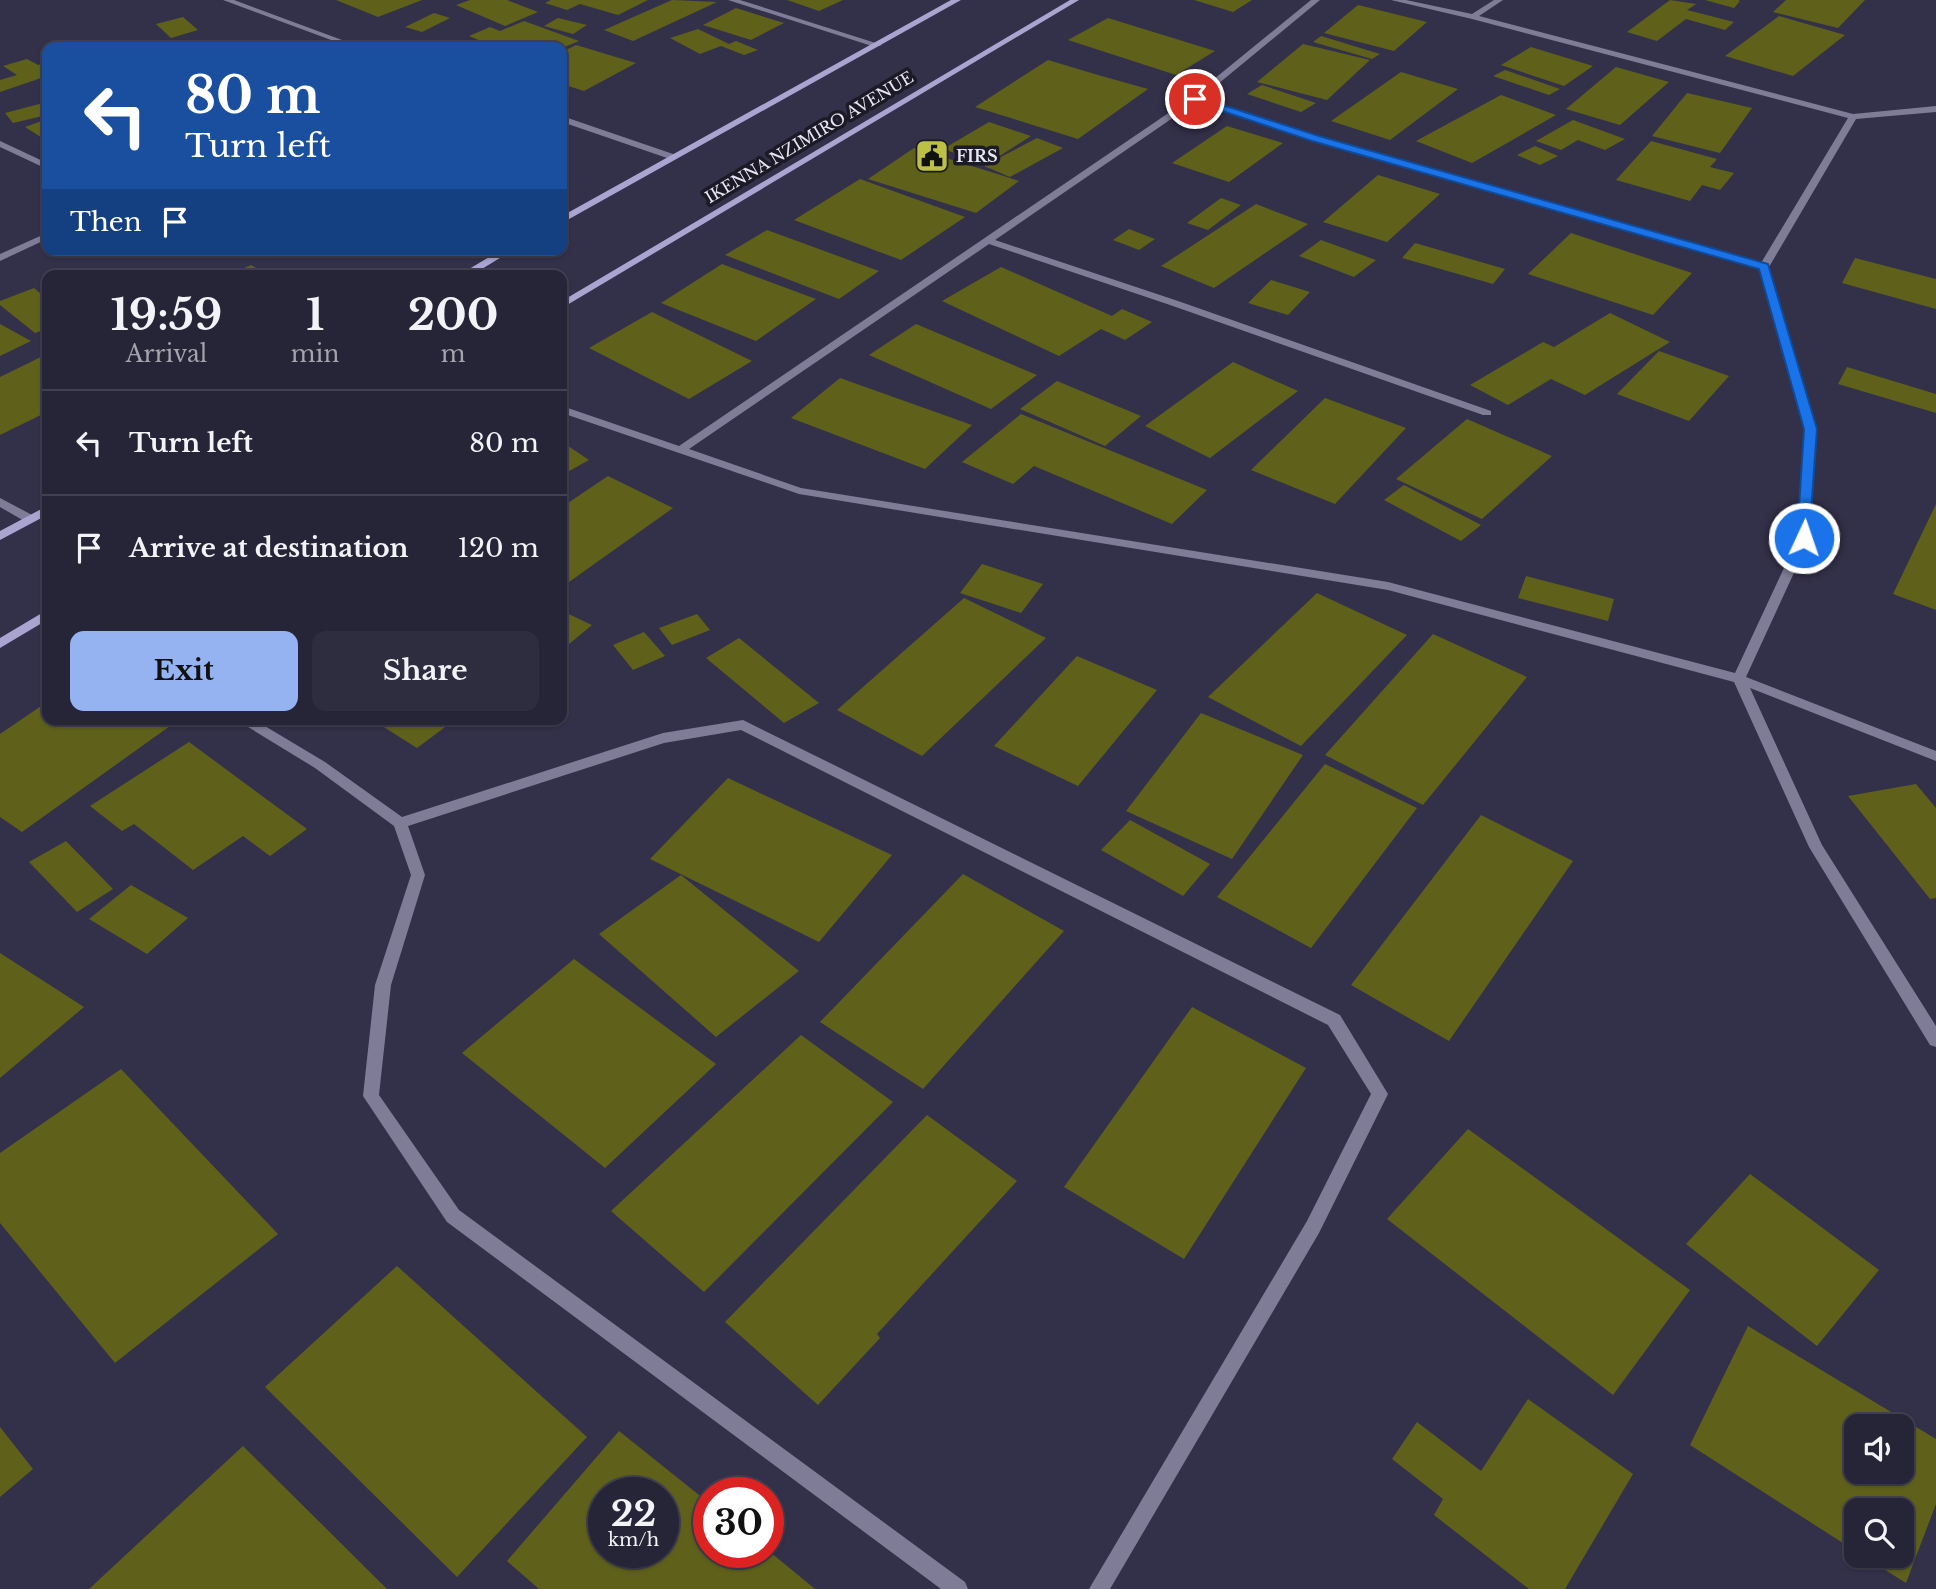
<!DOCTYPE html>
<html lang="en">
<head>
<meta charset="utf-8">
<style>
  :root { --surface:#262437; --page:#2e2c3f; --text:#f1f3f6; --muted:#a4a4ad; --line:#424152; --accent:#95b2f1 }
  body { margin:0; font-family:"Libre Baskerville",serif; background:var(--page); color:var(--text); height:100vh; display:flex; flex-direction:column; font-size:26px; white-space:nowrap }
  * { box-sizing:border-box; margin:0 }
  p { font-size:23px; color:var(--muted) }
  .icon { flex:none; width:38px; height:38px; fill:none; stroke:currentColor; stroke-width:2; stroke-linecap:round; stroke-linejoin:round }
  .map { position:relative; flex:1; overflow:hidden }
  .drawer { position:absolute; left:42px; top:270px; width:525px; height:455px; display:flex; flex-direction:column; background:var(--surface); border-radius:14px; box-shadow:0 2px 5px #0004,0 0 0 2px var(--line) }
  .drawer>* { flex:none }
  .banner { position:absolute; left:42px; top:42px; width:525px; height:214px; border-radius:14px; box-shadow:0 2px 5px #0004,0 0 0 2px var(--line); background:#1a4fa0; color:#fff; overflow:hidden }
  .fabs { position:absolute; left:1844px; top:1414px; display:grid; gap:14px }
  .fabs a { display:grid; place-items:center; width:70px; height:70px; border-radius:14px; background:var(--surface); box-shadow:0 2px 5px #0004,0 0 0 2px var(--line); font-size:35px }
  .speed { position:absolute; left:588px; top:1477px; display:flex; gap:14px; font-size:35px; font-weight:700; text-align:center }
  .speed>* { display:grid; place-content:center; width:91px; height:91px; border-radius:50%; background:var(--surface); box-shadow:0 2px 5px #0004,0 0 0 2px var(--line); line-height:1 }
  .speed small { font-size:18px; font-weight:400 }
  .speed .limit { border:10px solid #d22; background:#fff; color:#111 }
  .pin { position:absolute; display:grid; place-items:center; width:60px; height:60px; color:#fff; margin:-30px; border:4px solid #fff; border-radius:50%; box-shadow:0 2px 7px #0007 }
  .me { position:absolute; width:77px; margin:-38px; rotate:3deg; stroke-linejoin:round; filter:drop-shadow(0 0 5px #0008) }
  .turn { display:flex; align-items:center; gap:24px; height:147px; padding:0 28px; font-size:32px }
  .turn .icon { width:91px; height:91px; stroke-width:2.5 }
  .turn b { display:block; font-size:49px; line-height:60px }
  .then { display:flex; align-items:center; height:66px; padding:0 28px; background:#0003; gap:14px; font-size:26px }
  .eta { display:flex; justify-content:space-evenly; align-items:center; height:119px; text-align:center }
  .eta b { font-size:42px; font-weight:700; line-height:49px }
  .cta { display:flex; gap:14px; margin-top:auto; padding:14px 28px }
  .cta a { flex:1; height:80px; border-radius:14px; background:var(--accent); color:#111; font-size:28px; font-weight:700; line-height:80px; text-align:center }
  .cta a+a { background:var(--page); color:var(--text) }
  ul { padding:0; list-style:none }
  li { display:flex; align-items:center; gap:21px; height:105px; padding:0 28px; border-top:2px solid var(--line) }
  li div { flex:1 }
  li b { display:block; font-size:26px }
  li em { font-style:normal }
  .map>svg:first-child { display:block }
</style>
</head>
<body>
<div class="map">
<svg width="1936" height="1589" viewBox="0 0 1936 1589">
  <rect width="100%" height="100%" fill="#333049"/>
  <path fill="#5f611b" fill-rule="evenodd" d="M336,0H422L378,17Z
    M470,0H507L538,12L505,26L456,5Z
    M551,0H648L618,15L580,4L567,10L545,3Z
    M672,0L717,2L633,41L604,30Z
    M787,0H843L819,11Z
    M1194,0H1252L1233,12Z
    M1670,0L1696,4L1687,10L1734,22L1725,30L1686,19L1657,41L1627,32Z
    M1705,0H1738L1740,1L1734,8Z
    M1786,0H1865L1838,28L1773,12Z
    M1358,5L1427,22L1394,51L1324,33Z
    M736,8L784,23L751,40L703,25Z
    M434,13L450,18L422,32L405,27Z
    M1779,16L1845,35L1793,76L1725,56Z
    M183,17L198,30L171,38L156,24Z
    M558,18L587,25L573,34L544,26Z
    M1108,18L1215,51L1176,75L1068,40Z
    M524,21L579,41L562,48L466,47L481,41L469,36L490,27L500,31Z
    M698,29L729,44L736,41L758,50L744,55L721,46L700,54L670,38Z
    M1321,36L1380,54L1372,59L1313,42Z
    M1303,44L1370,60L1327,100L1257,82Z
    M576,45L636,63L584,91L562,84V52Z
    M1531,47L1593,66L1564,86L1501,65Z
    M27,59L38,65L47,62V76L0,92V80L17,75L3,66Z
    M1048,60L1098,75L1148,89L1078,139L975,107Z
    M1616,67L1669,82L1620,125L1566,109Z
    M1505,70L1560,89L1549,95L1493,76Z
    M1401,72L1458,89L1390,140L1331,121Z
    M1262,85L1316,103L1301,112L1247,94Z
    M1687,93L1752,108L1720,153L1652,136Z
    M1501,95L1556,115L1472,163L1416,141Z
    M47,102V115L13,123L5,113Z
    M47,119V141L25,127Z
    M1573,120L1625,139L1605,150L1578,140L1561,150L1536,141Z
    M989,122L1031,136L987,164L943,149Z
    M1227,126L1283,143L1229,182L1172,163Z
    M1037,138L1063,148L1010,177L984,166Z
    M1651,141L1717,159L1710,167L1734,173L1720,190L1702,185L1690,201L1616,180Z
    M1535,146L1558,156L1540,165L1517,155Z
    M914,148L1007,177L1019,181L976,213L868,179Z
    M1378,175L1440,194L1387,242L1323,222Z
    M860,179L965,217L901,260L794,220Z
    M1221,198L1241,205L1208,230L1187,223Z
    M1256,204L1308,224L1214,288L1161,266Z
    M1129,229L1155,239L1139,250L1113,240Z
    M767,230L879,271L839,299L725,255Z
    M1571,233L1692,273L1653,315L1528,274Z
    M1321,240L1376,260L1354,277L1299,256Z
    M1415,243L1505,269L1493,284L1402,258Z
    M1855,258L1936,279V309L1842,283Z
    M722,264L816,299L756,341L661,303Z
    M251,265L268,275H229Z
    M1001,267L1112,316L1122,309L1152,322L1125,340L1101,329L1059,356L942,301Z
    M1271,280L1310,292L1288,315L1248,303Z
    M34,288L47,299V329L35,333L0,305V301Z
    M652,312L752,361L689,399L589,348Z
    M1610,313L1670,342L1585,395L1551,379L1508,405L1470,385L1543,342L1554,347Z
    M0,324L31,341L0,356Z
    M916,324L1037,375L991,409L869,355Z
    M1659,351L1729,376L1689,421L1617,394Z
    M47,354V412L0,435V377Z
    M1233,362L1298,391L1210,458L1145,426Z
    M1847,367L1936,394V413L1838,384Z
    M840,378L972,425L925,469L791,418Z
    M1057,381L1141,416L1105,446L1020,409Z
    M1325,398L1406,428L1335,504L1251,470Z
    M1021,414L1207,490L1172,524L1034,466L1013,484L962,462Z
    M1467,419L1552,456L1482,519L1396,479Z
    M562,442L589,460L562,475Z
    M608,476L673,508L562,587V507Z
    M1404,485L1481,525L1461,541L1384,500Z
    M1936,504V610L1893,594Z
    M982,564L1043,584L1021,613L960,593Z
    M1526,576L1614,599L1608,621L1518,598Z
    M1317,593L1407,635L1301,746L1208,697Z
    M964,598L1046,638L922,756L837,710Z
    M562,611L592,625L562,650Z
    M697,614L710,630L672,645L659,628Z
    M644,632L665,656L633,670L613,645Z
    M1433,634L1527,677L1423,805L1325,755Z
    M739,638L819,703L784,723L706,658Z
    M1077,656L1157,690L1078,786L994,746Z
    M47,702V719H159L170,726L22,832L0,817V734Z
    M1201,713L1303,755L1232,859L1126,811Z
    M371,719H456L417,748Z
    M189,742L307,829L270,856L243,836L193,870L134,824L122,831L90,806Z
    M1325,764L1417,808L1311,948L1217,897Z
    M728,778L892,855L819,942L650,859Z
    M1916,784L1936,808V898L1930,899L1848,796Z
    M1481,815L1573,861L1449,1041L1351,985Z
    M1130,820L1210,864L1183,896L1101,850Z
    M66,841L113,889L77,912L29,862Z
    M963,874L1064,931L923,1089L820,1022Z
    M681,875L799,971L716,1037L599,934Z
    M131,885L188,918L147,954L89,919Z
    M0,953L84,1007L0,1078Z
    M574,959L716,1064L605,1168L462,1053Z
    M1192,1007L1306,1068L1184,1259L1064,1187Z
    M801,1035L893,1102L704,1292L611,1211Z
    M121,1069L278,1234L115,1363L0,1223V1153Z
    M927,1115L1017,1181L877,1334L880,1338L818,1405L725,1322Z
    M1468,1129L1690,1290L1613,1395L1387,1219Z
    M1750,1174L1879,1270L1817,1346L1686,1244Z
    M397,1266L587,1437L457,1577L265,1387Z
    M1748,1326L1936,1439V1504L1906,1583L1863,1556H1902V1510H1857V1552L1690,1445ZM1857,1426H1902V1472H1857Z
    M1528,1399L1633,1474L1565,1589H1529L1434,1515L1443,1499L1392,1459L1417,1422L1481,1471Z
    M0,1427L33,1469L0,1497Z
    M619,1431L709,1503V1552H770L815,1589H539L507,1561ZM604,1493H663V1552H604Z
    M243,1446L387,1589H89Z"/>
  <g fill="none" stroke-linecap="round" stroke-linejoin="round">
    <path fill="#7f7c97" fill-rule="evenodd" d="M223,0H234L361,47H350Z
      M728,0H740L882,45L875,47Z
      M1311,0H1320L1201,98L1319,137L1761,263L1848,118L1472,19L1391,0H1406L1472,14L1494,0H1503L1479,16L1853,114L1936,106V112L1856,119L1769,267L1817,429L1810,538L1746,677L1936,751V761L1750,688L1822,845L1936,1026V1047L1930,1045L1809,847L1734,682L1388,590L799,494L562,413V406L679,446L1192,97ZM1196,102L1313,141L1760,269L1805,429L1798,538L1735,673L1388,582L801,488L689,449L989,244L1170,305L1483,415H1491V411L1178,301L995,240Z
      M562,116L676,155L677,157L670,159L562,122Z
      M0,141L47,163V169L0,147Z
      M47,233V239L0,261V254Z
      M0,498L34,516L36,519L34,522H26L0,507Z
      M235,719H253L325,762L402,817L663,733L743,720L1340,1015L1388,1094L1319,1233L1110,1589H1089L1307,1221L1371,1094L1328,1025L741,730L664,743L408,826L425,875L391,985L379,1095L459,1210L965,1582L968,1589H941L447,1222L363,1096L375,985L411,875L394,826L315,768Z"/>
    <path fill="#a9a5d0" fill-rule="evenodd" d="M951,0H961L562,223V216Z
      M1070,0H1079L562,308V301Z
      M501,250H513L472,275H459Z
      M47,506V515L0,540V531Z
      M47,610V620L0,648V638Z"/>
  </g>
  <path fill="#1a73e8" stroke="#114b97" stroke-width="2" d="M1195,96L1319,136L1768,264L1817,429L1809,541H1799L1797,538L1804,429L1759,269L1312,141L1192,101V97Z"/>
  <defs>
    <symbol id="civic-square" viewBox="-11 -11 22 22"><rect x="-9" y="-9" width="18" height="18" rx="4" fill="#bcc044" stroke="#1b1a25"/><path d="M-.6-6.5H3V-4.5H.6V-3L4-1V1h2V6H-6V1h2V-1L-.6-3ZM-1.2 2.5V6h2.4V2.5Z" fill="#111"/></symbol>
  </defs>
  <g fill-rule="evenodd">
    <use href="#civic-square" x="913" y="137" width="38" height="38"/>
  </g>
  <g text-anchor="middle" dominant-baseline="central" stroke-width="7" stroke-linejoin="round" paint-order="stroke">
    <g font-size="16" fill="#e7e6f6" stroke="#1b1a25">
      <text transform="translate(809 137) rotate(-31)">IKENNA NZIMIRO AVENUE</text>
    </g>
    <g font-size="16" font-weight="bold" fill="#e7e6f6" stroke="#1b1a25" text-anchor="start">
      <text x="956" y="156">FIRS</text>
    </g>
  </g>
</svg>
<div class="fabs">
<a><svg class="icon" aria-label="sound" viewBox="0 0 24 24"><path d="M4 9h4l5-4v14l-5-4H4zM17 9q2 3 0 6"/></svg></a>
<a><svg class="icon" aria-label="search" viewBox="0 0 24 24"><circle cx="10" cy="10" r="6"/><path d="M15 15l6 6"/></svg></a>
</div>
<div class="speed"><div>22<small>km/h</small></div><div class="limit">30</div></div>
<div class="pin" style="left:1195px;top:99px;background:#d93025"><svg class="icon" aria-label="arrive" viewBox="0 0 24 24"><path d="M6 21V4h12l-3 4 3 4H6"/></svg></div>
<svg class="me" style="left:1804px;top:538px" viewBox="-20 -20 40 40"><circle r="17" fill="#1a73e8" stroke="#fff" stroke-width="3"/><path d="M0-11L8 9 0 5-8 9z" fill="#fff"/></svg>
<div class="banner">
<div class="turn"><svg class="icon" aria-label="left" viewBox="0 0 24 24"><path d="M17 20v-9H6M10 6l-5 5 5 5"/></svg><div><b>80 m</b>Turn left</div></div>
<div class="then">Then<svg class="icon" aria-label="arrive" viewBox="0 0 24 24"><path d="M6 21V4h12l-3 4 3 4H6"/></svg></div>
</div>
<section class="drawer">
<div class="eta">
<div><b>19:59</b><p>Arrival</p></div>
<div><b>1</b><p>min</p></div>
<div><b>200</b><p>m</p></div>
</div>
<ul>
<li><svg class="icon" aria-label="left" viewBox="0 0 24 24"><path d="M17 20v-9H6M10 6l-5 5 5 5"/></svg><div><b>Turn left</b></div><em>80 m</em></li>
<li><svg class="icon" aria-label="arrive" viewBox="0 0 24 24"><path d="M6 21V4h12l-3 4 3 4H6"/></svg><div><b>Arrive at destination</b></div><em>120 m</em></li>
</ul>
<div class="cta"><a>Exit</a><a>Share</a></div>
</section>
</div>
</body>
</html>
